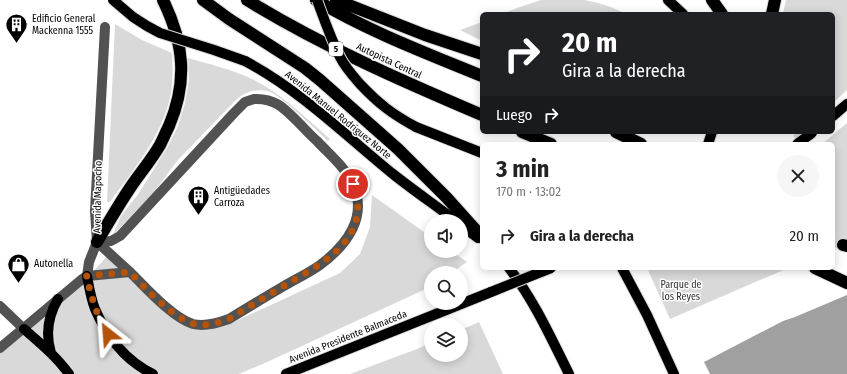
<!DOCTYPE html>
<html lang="es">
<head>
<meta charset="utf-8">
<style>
  :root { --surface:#fff; --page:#f6f6f6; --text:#222; --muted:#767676 }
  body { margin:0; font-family:"Fira Sans Condensed",sans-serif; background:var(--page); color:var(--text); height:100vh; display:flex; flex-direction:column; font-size:15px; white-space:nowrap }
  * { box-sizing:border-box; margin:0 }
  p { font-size:13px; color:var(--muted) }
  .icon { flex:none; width:22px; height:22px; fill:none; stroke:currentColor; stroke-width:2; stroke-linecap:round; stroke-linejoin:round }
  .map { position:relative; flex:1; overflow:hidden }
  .details { position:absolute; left:480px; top:142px; width:355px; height:128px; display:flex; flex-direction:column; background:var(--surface); border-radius:6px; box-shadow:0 2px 10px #0003 }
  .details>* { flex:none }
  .banner { position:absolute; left:480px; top:12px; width:355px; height:122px; border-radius:6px; box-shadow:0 2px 10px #0003; background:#202124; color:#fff; overflow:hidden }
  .buttons { position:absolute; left:424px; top:214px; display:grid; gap:8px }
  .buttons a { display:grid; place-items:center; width:44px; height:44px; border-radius:50%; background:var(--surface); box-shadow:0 2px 10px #0003; font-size:20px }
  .pin { position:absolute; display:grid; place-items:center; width:34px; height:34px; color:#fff; margin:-17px; border:2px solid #fff; border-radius:50%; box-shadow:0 1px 4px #0007 }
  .me { position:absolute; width:44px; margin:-22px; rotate:332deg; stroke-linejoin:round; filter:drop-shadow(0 0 3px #0008) }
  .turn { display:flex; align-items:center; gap:14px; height:84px; padding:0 16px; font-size:18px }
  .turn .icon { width:52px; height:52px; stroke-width:2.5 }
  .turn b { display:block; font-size:28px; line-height:34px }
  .then { display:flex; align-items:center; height:38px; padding:0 16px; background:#0003; gap:8px; font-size:15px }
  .round { display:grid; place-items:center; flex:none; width:42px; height:42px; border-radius:21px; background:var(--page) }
  .head { display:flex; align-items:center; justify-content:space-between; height:68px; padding:0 16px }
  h1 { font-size:24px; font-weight:700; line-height:30px }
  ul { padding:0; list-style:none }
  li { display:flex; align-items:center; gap:12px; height:52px; padding:0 16px }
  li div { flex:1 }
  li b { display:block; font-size:15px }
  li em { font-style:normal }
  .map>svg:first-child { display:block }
</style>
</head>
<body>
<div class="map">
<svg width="847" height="374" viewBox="0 0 847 374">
  <rect width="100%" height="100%" fill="#fff"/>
  <path fill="#d9d9d9" d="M541,0H584C596,2 615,7 625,14H502L517,8Z
    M786,0H847V90L833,103V14H783Z
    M482,22V41L460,30Z
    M115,24L142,40L172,53C173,67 173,80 171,93C163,135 134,169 110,202H107Z
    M188,58C209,64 230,69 250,78C280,92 305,117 330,139L328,141C316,130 281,95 268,91C254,88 243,93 234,102L177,161L154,192L113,235L116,227L121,216L139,193L167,148L178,126L185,103L189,80Z
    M847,123V243L833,249V144H822Z
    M372,195L431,237V251H451L467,262L451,273H431L430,287L265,363L239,374H0V352L86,279L110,253L170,313L198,330L225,326L340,273L360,254L370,227Z
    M647,268H788L670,319Z
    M479,322L503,374H350L417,349L431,343V355H461V330Z"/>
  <path fill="#a0a0a0" d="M847,295V374H681L783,321L795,317Z"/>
  <path fill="#fff" d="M703,360L710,374H679L680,372Z"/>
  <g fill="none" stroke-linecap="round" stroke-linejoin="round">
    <path stroke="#d9d9d9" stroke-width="12" stroke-dasharray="12 6" stroke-linecap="butt" d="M833,80L847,81
      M798,132L807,144
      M833,176L847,191
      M833,240L843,245"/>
    <defs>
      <path id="major" d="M668,0L683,14
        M245,61C300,90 345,135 393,174C413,190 435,205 456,221
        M833,116L847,104
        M416,127L482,153
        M708,144L712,132
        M461,225L478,238
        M509,268C534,300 551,338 569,374
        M622,268L647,315L674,374
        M87,276C89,287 91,299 95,309C107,337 126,361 153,374
        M24,329C40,343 57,357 69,374
        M51,353C45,333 48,316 58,299
        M286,374L491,292"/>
      <path id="highway" d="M203,0L229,19L305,68L320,80L398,149L447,198L482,237
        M247,0C322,46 402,81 482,115
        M316,0C368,31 426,53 482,76
        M336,0L425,35L482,54
        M712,0L722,14
        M772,14L775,0
        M522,132L551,144
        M616,132L641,144
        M97,242C108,223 119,204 132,185C141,172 152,159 160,145C163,139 166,132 169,126C188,81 184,43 163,0
        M843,245L847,246
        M815,268L847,283"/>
    </defs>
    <use href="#major" stroke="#dbdbdb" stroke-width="12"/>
    <use href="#highway" stroke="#dbdbdb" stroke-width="14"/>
    <path stroke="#525252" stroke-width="10" d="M254,99C275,98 284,108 298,122C304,128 310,135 317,141C329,154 344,166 352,182C369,216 347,245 320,265C309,273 296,279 284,286C265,297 247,308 229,319C218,323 205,327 193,324C173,318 146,288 131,273C120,263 108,252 97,242L111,241L120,236L234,113L245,102Z
      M87,276L89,262L97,242L95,211L105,27
      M0,306L24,329
      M0,348L81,280L87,276L130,272"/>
    <use href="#major" stroke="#000" stroke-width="10"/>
    <use href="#highway" stroke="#000" stroke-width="12"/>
    <defs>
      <path id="major-bridge" d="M113,0L133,17L147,26L160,33L214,50L245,61
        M317,0C324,19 331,39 340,57C345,67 353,76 360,84C379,104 392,114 416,127
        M797,144L812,133
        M491,292L551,268"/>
    </defs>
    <use href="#major-bridge" stroke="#dbdbdb" stroke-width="12" stroke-linecap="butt"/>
    <use href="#major-bridge" stroke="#000" stroke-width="10"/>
  </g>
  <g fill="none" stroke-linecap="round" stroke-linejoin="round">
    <path stroke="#b45309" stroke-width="7" stroke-dasharray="0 12.6" d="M108,334L95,308L86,276L130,272C146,289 178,325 202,325C211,325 220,322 229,319C248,307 267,296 287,284C325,262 373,237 353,184"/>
  </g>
  <defs>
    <symbol id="building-pin" viewBox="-11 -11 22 30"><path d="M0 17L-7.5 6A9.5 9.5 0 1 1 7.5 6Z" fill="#000" stroke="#fff"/><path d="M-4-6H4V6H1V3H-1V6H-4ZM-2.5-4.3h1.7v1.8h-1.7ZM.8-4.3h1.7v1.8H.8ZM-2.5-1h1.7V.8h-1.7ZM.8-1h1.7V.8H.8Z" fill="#fff"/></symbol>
    <symbol id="shop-pin" viewBox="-11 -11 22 30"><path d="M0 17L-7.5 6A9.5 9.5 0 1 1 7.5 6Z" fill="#000" stroke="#fff"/><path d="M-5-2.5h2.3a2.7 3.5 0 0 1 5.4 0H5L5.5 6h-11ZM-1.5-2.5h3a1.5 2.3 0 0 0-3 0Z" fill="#fff"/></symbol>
  </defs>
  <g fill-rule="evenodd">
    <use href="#building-pin" x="4" y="12" width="25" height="34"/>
    <use href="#building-pin" x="186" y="184" width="25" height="34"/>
    <use href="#shop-pin" x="6" y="252" width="25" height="34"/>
  </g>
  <g text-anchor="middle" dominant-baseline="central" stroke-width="3" stroke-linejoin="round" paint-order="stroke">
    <rect fill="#fff" stroke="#4c4c4c" stroke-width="1" x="329" y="42" width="14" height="14" rx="3"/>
    <g font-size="9" font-weight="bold" fill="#000">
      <text x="336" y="49">5</text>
    </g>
    <g font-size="10" fill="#000" stroke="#fff" text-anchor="start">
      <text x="32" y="19">Edificio General<tspan x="32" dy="12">Mackenna 1555</tspan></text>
      <text x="214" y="191">Antigüedades<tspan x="214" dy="12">Carroza</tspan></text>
      <text x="34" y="264">Autonella</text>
    </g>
    <g font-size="10" fill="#000" stroke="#fff">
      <text transform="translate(389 61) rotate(25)">Autopista Central</text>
      <text transform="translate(338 115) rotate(39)">Avenida Manuel Rodríguez Norte</text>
      <text transform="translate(98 197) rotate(-89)">Avenida Mapocho</text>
      <text transform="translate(348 337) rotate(-22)">Avenida Presidente Balmaceda</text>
    </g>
    <g font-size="10" fill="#303030" stroke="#fff">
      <text x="681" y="285">Parque de<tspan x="681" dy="12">los Reyes</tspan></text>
    </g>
  </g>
</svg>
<div class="buttons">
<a><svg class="icon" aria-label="sound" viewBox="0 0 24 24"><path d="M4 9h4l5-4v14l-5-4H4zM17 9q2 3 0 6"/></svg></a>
<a><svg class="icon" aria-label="search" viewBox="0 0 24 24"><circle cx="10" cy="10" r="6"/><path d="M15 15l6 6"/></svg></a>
<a><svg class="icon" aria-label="layers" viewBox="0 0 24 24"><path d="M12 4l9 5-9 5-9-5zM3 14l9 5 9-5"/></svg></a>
</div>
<div class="pin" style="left:353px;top:184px;background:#d93025"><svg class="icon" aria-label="arrive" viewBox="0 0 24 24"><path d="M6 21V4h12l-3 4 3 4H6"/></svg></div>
<svg class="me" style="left:108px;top:334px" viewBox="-20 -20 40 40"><path d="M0-17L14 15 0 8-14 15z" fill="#b45309" stroke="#fff" stroke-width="4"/></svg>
<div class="banner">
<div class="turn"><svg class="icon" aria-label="right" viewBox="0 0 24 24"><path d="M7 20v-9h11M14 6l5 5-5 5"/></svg><div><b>20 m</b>Gira a la derecha</div></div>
<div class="then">Luego<svg class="icon" aria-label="right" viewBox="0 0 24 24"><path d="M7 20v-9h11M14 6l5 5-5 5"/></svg></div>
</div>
<section class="details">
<div class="head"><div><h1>3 min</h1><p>170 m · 13:02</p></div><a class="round"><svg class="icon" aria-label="close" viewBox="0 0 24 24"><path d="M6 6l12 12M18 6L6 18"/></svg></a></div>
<ul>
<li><svg class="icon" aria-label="right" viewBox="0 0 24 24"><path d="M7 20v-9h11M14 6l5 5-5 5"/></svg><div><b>Gira a la derecha</b></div><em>20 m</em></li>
</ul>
</section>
</div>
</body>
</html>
